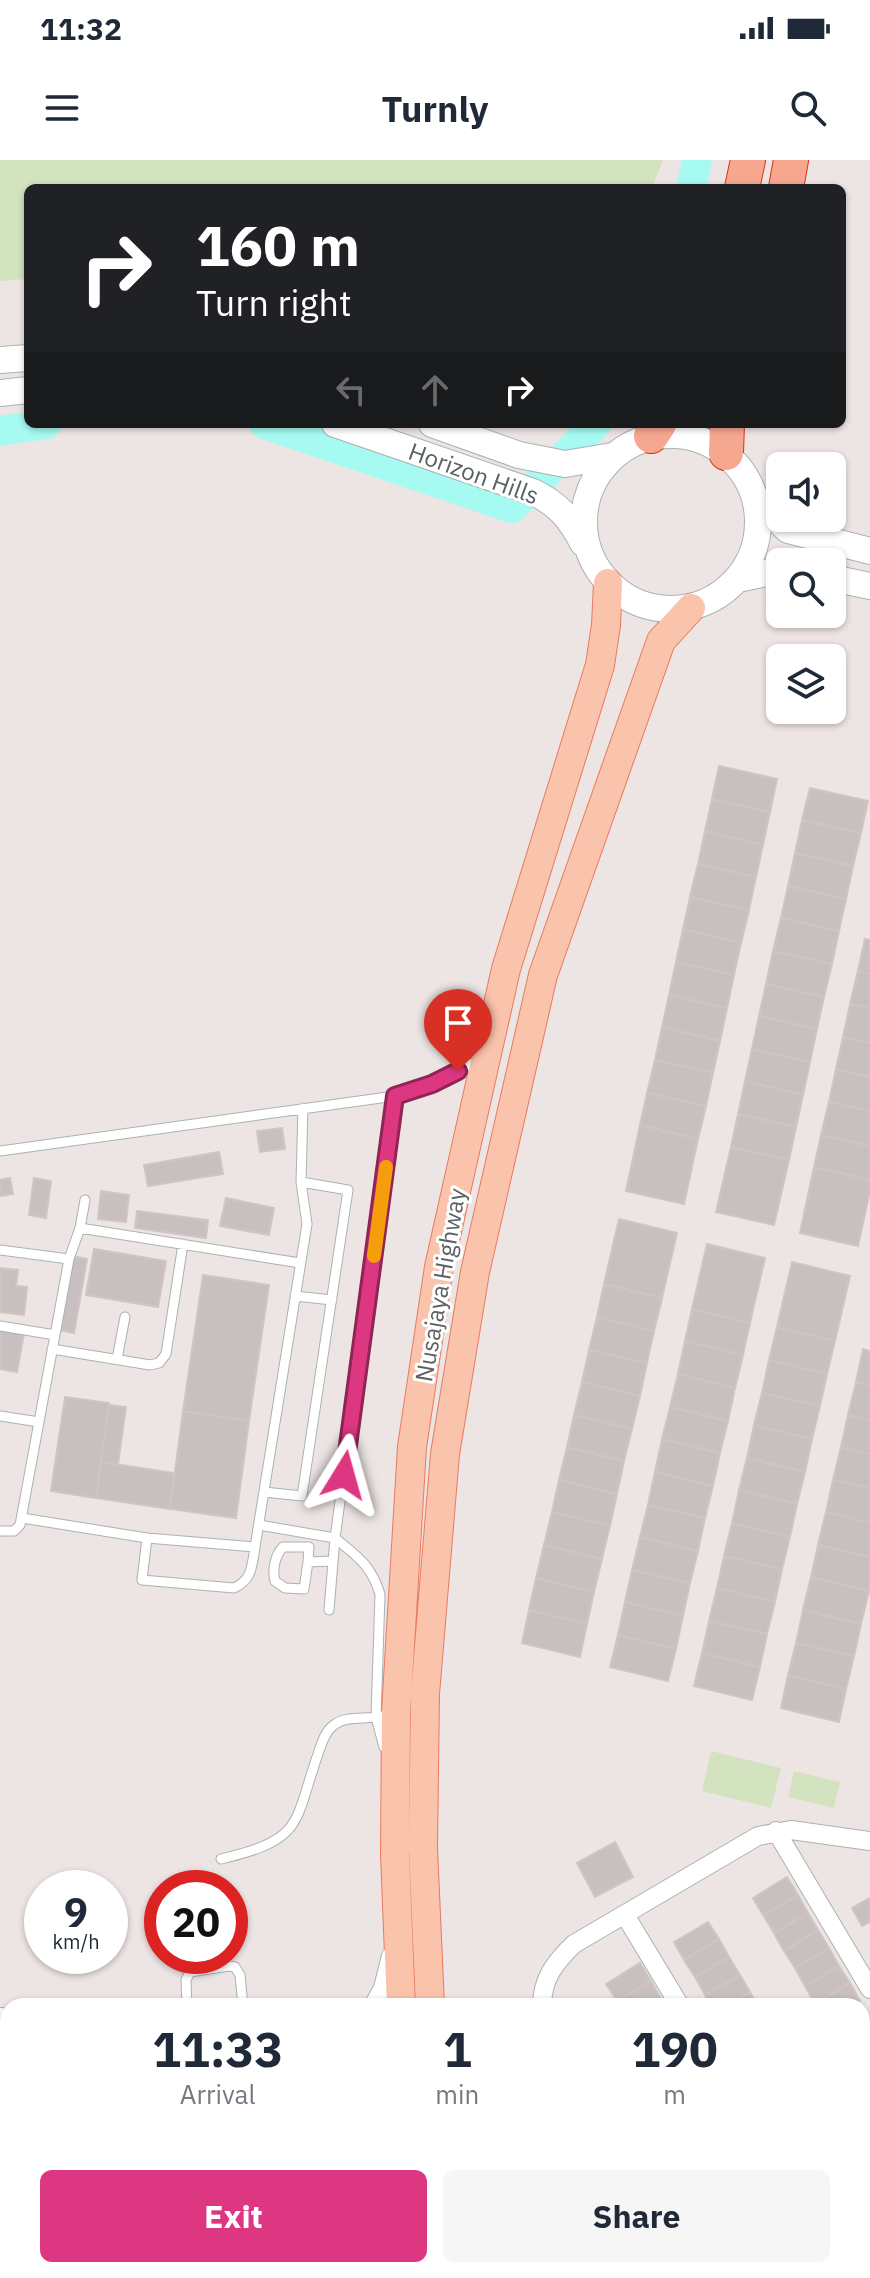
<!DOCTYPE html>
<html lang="en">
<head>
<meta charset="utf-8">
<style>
  :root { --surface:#fff; --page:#f6f6f7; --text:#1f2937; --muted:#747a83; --accent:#de3782 }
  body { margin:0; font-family:"IBM Plex Sans",sans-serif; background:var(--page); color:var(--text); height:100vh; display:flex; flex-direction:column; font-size:30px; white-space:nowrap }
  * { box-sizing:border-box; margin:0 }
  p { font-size:26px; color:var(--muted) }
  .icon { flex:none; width:44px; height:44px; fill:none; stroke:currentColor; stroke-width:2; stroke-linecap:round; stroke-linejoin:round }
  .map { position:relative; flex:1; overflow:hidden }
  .panel { position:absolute; left:0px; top:1838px; width:870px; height:280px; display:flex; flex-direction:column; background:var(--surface); border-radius:24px 24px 0 0; box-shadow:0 2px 6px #0004 }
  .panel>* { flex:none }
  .guide { position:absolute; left:24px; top:24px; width:822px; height:244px; border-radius:12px; box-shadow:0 2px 6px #0004; background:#202124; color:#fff; overflow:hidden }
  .tools { position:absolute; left:766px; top:292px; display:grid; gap:16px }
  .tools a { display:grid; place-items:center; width:80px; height:80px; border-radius:12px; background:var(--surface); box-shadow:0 2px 6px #0004; font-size:40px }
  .speed { position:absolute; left:24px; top:1710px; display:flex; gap:16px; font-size:40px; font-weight:700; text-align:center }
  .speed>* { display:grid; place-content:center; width:104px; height:104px; border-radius:50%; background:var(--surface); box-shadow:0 2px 6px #0004; line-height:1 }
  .speed small { font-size:20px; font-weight:400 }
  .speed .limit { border:12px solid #d22; background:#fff; color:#111 }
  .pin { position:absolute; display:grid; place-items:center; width:68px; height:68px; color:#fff; margin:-82px -34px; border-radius:50% 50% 50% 0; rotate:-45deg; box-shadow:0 0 8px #0007 }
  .pin .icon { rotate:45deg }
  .me { position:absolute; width:88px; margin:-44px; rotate:8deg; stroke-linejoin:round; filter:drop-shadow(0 0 6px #0008) }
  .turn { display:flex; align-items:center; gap:28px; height:168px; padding:0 40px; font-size:36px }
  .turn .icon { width:104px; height:104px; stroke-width:2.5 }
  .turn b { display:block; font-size:56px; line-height:68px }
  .lanes { display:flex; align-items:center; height:76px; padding:0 40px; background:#0003; justify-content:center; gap:40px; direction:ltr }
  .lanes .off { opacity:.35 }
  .eta { display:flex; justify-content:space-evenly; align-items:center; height:136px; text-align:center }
  .eta b { font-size:48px; font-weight:700; line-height:56px }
  .action { display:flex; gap:16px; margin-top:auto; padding:16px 40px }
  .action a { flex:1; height:92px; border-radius:12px; background:var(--accent); color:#fff; font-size:32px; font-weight:700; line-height:92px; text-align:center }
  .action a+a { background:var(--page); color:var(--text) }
  .status { display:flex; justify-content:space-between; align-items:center; height:56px; padding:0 40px; background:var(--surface); direction:ltr }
  .status svg { height:22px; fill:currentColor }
  header { display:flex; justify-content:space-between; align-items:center; height:104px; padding:0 40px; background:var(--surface); font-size:36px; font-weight:700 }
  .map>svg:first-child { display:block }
</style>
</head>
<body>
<div class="status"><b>11:32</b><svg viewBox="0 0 49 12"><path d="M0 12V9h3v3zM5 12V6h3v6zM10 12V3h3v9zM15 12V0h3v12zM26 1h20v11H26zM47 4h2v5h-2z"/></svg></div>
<header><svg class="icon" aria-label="menu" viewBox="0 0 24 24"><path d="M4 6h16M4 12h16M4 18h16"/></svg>Turnly<svg class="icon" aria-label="search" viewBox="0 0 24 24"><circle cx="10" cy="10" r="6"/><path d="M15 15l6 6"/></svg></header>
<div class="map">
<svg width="870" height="2118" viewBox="0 0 870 2118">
  <rect width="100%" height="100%" fill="#ede5e3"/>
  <path fill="#d3e3c0" d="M0,0H663L652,28H28V119L0,121Z
    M711,1591L781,1608L771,1648L702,1631Z
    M794,1611L840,1622L834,1648L788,1637Z"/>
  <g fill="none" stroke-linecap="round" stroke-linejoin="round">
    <path stroke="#a6faf2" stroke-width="30" d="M691,28L697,0
      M264,264L512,348L596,264
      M0,271L46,264"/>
  </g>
  <path fill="#c8c0c0" stroke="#d1c4c1" stroke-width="2" d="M719,606L777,619L770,652L712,639Z
    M810,628L868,641L861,673L802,660Z
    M712,639L770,652L763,685L705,671Z
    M802,660L861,673L853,706L795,693Z
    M705,671L763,685L756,717L698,704Z
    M795,693L853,706L846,739L788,726Z
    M698,704L756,717L749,750L690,737Z
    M788,726L846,739L839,771L781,758Z
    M690,737L749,750L741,783L683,769Z
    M781,758L839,771L832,804L773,791Z
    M683,769L741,783L734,815L676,802Z
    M865,779L870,780V814L858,811Z
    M773,791L832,804L824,837L766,824Z
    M676,802L734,815L727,848L669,835Z
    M858,811L870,814V848L850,844Z
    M766,824L824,837L817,869L759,856Z
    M669,835L727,848L720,881L662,867Z
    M850,844L870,848V883L843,877Z
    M759,856L817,869L810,902L752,889Z
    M662,867L720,881L713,913L655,900Z
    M843,877L870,883V917L836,909Z
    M752,889L810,902L803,935L745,921Z
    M655,900L713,913L706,946L647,933Z
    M836,909L870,917V951L829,942Z
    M745,921L803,935L796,967L738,954Z
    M647,933L706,946L698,979L640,965Z
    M829,942L870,951V986L821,975Z
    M738,954L796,967L789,1000L731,987Z
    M640,965L698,979L684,1044L626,1031Z
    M282,968L285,989L260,992L257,971Z
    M821,975L870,986V1020L814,1007Z
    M731,987L789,1000L774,1065L716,1052Z
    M219,992L223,1014L148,1026L144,1005Z
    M814,1007L870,1020V1031L858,1086L800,1073Z
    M10,1018L13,1034L0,1036V1020Z
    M34,1018L51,1021L46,1058L29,1055Z
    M101,1031L129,1035L126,1062L98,1059Z
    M226,1038L274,1048L269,1075L220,1066Z
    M137,1051L208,1060L206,1078L135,1068Z
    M619,1059L677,1073L662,1138L604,1124Z
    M707,1084L765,1098L750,1163L692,1149Z
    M94,1089L166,1101L158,1147L86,1135Z
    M72,1096L87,1099L74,1173L60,1170Z
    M792,1102L850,1116L835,1181L777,1167Z
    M0,1108L18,1110L16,1126L27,1127L24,1155L0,1152Z
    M203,1115L269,1125L249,1261L183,1251Z
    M604,1124L662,1138L654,1171L597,1157Z
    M692,1149L750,1163L743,1195L685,1181Z
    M597,1157L654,1171L647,1203L589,1190Z
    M777,1167L835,1181L827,1214L769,1200Z
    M0,1169L24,1173L17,1212L0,1209Z
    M685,1181L743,1195L735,1228L678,1214Z
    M863,1189L870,1191V1225L856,1222Z
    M589,1190L647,1203L640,1236L582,1222Z
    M769,1200L827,1214L820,1246L762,1233Z
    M678,1214L735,1228L728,1261L670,1247Z
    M582,1222L640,1236L632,1269L574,1255Z
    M856,1222L870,1225V1260L848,1255Z
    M762,1233L820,1246L812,1279L754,1265Z
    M65,1237L109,1243L96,1338L51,1331Z
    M109,1245L126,1247L118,1304L101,1302Z
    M670,1247L728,1261L720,1293L662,1279Z
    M183,1251L249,1261L236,1358L170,1349Z
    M574,1255L632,1269L624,1301L567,1287Z
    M848,1255L870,1260V1294L841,1287Z
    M754,1265L812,1279L805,1312L747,1298Z
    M662,1279L720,1293L713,1326L655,1312Z
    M567,1287L624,1301L617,1334L559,1320Z
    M841,1287L870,1294V1328L833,1320Z
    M747,1298L805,1312L797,1344L739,1330Z
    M101,1302L174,1313L170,1349L96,1338Z
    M655,1312L713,1326L705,1358L648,1345Z
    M559,1320L617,1334L610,1366L552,1352Z
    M833,1320L870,1328V1363L826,1352Z
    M739,1330L797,1344L790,1377L732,1363Z
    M648,1345L705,1358L698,1391L640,1377Z
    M552,1352L610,1366L602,1399L544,1385Z
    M826,1352L870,1363V1397L818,1385Z
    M732,1363L790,1377L782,1409L724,1396Z
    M640,1377L698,1391L690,1423L632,1410Z
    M544,1385L602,1399L594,1432L536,1418Z
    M818,1385L870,1397L869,1431L811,1417Z
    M724,1396L782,1409L775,1442L717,1428Z
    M632,1410L690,1423L683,1456L625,1442Z
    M811,1417L869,1431L861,1464L803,1450Z
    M536,1418L594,1432L587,1464L529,1450Z
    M717,1428L775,1442L767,1474L709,1461Z
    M625,1442L683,1456L676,1489L618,1475Z
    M529,1450L587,1464L580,1497L522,1483Z
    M803,1450L861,1464L854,1496L796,1483Z
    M709,1461L767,1474L760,1507L702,1493Z
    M618,1475L676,1489L668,1521L610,1507Z
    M796,1483L854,1496L846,1529L788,1515Z
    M702,1493L760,1507L752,1540L694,1526Z
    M788,1515L846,1529L839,1562L781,1548Z
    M615,1682L633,1717L595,1737L577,1703Z
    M787,1717L798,1735L763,1755L753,1738Z
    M798,1735L808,1753L774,1773L763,1755Z
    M870,1738V1762L862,1766L852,1748Z
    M808,1753L818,1770L784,1791L774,1773Z
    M708,1762L719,1779L684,1800L674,1782Z
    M818,1770L829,1788L795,1808L784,1791Z
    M719,1779L729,1797L695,1817L684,1800Z
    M829,1788L839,1806L805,1826L795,1808Z
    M729,1797L740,1815L705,1835L695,1817Z
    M640,1803L651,1821L617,1841L606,1824Z
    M839,1806L850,1823L815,1844L805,1826Z
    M740,1815L750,1832L727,1846H712L705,1835Z
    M651,1821L661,1839L649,1846H619L617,1841Z
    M850,1823L860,1841L852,1846H817L815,1844Z
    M750,1832L758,1846H727Z
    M870,1859V1883L862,1887V1864Z
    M870,1883V1907L862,1911V1887Z
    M867,2028L870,2033V2050L862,2054V2031Z
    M870,2050V2074L862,2078V2054Z
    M870,2074V2097L864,2101L862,2078Z
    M603,2110H623L627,2118H590Z
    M687,2110H717L720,2114L714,2118H676Z
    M777,2110H811L797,2118H782Z
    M811,2110H823L828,2118H797Z"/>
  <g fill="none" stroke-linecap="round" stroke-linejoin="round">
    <defs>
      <path id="lane" d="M0,991L395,936
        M80,1068L300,1103
        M0,1090L69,1099
        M295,1136L332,1140
        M0,1166L55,1175
        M52,1189L150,1205L159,1203L166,1194L183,1084
        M117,1199L125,1157
        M0,1256L39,1262
        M264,1332L302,1336L348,1030L301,1022
        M22,1358L147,1378L255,1387L307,1064L301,1022L303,948
        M259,1365L335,1378L329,1450
        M0,1371H14L20,1365L69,1099L80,1068L85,1040
        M147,1378L142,1420L234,1428C252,1420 252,1406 255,1387
        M308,1402L309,1387H283C275,1395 272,1410 275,1421L285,1428L304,1429L308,1402L333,1401
        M384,1587L376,1557L380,1434C371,1405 358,1397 335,1378L395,936L432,924L479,900
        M221,1699C305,1679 293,1665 319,1591C322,1582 326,1570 334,1565C346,1555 367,1560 382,1556
        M187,1846L186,1820L190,1812L229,1806L235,1807L240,1815L243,1846"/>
      <path id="street" d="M776,1671L870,1829
        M625,1755L680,1846
        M373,1846L383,1828L391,1796
        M542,1846C542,1819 555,1802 574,1784L758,1676L791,1670L870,1681
        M0,1857L8,1858
        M0,1904L8,1908
        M0,1925L8,2021
        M15,2110L16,2118
        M47,2110L48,2118
        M641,2110L646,2118
        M838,2110L843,2118"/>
      <path id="secondary" d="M0,200L28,198
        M0,233L28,230
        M335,264L533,332C558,344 570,358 583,383
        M432,264L519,295L565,304L612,296
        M584 362a87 87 0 1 1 174 0a87 87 0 1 1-174 0Z
        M755,337L788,370L870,391
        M832,418L870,426
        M738,419L780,410"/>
      <path id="primary" d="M401,1846L395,1694L396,1552L412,1287L439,1107L506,809L600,505L606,465L608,423
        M430,1846L423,1688L425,1534L445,1294L475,1112L543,815L661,481L691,448
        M428,2110L429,2118
        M458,2110L459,2118"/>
      <path id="highway" d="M742,28L748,0
        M786,28L791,0
        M651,276L659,264
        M726,293L727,264"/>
    </defs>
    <use href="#lane" stroke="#acb1b2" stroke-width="11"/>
    <use href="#street" stroke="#acb1b2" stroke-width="20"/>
    <use href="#secondary" stroke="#abb2b3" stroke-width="28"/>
    <use href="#primary" stroke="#e97a60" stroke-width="30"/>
    <use href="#highway" stroke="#e2300e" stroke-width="36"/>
    <use href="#lane" stroke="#fff" stroke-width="9"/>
    <use href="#street" stroke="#fff" stroke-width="18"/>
    <use href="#secondary" stroke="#fff" stroke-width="26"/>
    <use href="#primary" stroke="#fac3ab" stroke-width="28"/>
    <use href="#highway" stroke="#f6a790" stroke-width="34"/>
  </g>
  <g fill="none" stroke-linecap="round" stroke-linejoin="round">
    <defs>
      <path id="route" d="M344,1315L395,936L432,924L458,911"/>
    </defs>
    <use href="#route" stroke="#902454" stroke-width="20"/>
    <use href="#route" stroke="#de3782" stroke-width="14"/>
    <path stroke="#f59e0b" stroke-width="14" d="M374,1096L386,1007"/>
  </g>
  <g text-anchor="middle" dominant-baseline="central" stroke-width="6" stroke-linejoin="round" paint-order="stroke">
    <g font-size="24" fill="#5b6263" stroke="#fff">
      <text transform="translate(474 313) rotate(20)">Horizon Hills</text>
      <text transform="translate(440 1125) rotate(-80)">Nusajaya Highway</text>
    </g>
  </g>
</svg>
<div class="tools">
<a><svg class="icon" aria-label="sound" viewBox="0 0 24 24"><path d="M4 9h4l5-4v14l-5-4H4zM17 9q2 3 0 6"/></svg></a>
<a><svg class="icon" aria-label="search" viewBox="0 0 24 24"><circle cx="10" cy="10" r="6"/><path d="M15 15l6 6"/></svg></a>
<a><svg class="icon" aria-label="layers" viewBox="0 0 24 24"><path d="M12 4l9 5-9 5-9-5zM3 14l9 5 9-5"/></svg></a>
</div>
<div class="speed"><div>9<small>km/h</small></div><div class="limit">20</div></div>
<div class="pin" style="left:458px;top:911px;background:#d93025"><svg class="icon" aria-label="arrive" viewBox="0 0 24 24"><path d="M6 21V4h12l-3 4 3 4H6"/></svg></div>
<svg class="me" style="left:344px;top:1315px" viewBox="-20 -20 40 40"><path d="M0-17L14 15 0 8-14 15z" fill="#de3782" stroke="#fff" stroke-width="4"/></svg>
<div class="guide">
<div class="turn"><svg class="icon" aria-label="right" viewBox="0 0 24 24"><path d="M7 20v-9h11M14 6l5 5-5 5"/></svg><div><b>160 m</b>Turn right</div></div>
<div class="lanes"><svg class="icon off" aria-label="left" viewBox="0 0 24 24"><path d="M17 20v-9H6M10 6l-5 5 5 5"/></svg><svg class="icon off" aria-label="ahead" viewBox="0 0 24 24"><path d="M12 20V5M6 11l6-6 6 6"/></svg><svg class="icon" aria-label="right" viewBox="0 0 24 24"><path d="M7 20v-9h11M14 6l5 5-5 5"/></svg></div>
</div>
<section class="panel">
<div class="eta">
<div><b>11:33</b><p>Arrival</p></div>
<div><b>1</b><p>min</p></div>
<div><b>190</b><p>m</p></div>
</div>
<div class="action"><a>Exit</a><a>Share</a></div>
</section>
</div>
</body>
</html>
